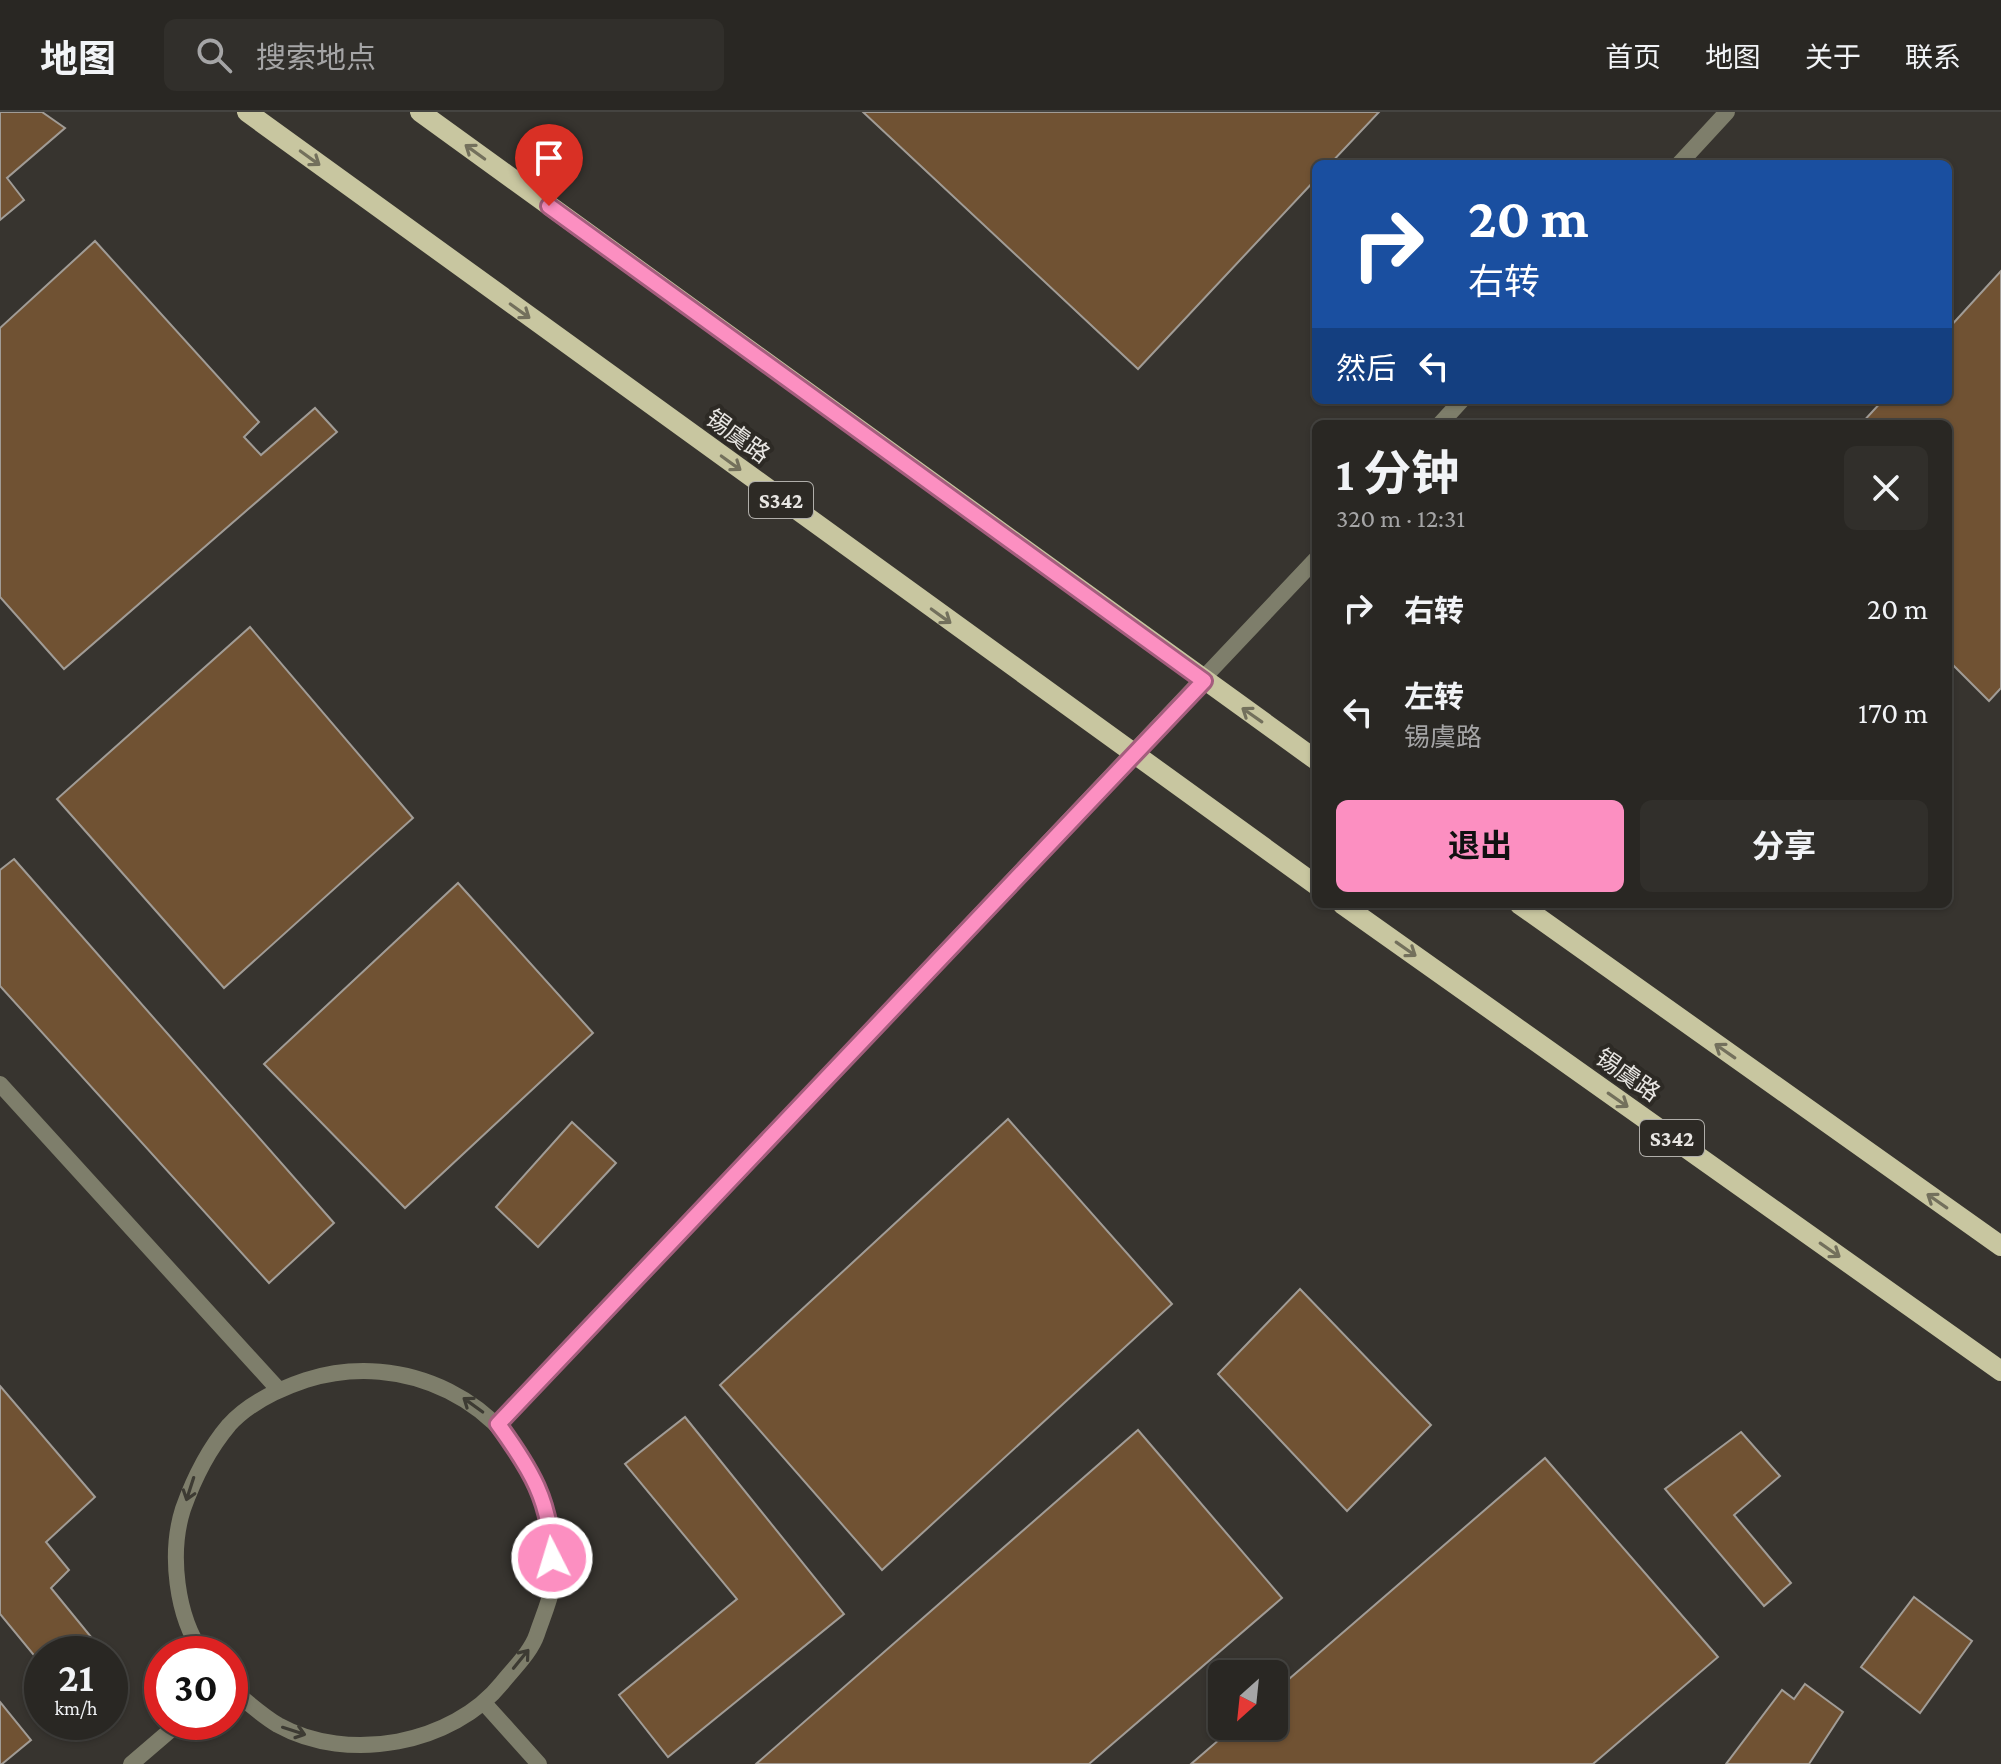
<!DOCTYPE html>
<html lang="zh">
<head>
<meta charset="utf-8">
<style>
  :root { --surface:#292723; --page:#312f2b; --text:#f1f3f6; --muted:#a5a5a6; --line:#454441; --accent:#fc8fc1 }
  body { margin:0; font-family:"Crimson Pro","Noto Sans SC",serif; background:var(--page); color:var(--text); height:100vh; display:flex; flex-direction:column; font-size:30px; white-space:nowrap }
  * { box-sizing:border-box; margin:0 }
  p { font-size:26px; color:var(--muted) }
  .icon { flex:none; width:44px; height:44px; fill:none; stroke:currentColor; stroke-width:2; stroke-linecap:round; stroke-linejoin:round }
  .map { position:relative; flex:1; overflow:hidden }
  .drawer { position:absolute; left:1312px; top:308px; width:640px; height:488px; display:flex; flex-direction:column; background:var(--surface); border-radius:12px; box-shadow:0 2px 6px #0004,0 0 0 2px var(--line) }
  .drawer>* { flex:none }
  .top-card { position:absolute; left:1312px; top:48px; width:640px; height:244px; border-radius:12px; box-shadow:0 2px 6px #0004,0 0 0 2px var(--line); background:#1a4fa0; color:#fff; overflow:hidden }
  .needle { width:52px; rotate:207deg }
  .fabs { position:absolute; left:1208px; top:1548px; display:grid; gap:16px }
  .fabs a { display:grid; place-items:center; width:80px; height:80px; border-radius:12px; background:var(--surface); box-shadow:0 2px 6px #0004,0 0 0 2px var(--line); font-size:40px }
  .speed { position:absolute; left:24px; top:1524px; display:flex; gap:16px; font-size:40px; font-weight:700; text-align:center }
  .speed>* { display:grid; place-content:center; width:104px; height:104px; border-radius:50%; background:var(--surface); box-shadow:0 2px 6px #0004,0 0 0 2px var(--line); line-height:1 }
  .speed small { font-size:20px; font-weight:400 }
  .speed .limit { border:12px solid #d22; background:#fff; color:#111 }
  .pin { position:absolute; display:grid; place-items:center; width:68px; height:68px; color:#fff; margin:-82px -34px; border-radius:50% 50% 50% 0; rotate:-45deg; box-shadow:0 0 8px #0007 }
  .pin .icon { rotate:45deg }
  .me { position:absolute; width:88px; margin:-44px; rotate:355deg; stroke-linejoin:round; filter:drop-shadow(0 0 6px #0008) }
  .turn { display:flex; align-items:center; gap:28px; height:168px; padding:0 24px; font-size:36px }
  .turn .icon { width:104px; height:104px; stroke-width:2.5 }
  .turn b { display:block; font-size:56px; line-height:68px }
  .then { display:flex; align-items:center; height:76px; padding:0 24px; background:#0003; gap:16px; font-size:30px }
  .round { display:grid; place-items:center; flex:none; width:84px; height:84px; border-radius:12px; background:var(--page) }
  .overview { display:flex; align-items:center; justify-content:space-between; height:136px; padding:0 24px }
  h1 { font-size:48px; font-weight:700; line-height:60px }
  .cta { display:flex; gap:16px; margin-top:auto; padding:16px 24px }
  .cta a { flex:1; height:92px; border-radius:12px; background:var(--accent); color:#111; font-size:32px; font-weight:700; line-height:92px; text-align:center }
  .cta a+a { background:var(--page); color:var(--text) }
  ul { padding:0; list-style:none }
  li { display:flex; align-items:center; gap:24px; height:104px; padding:0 24px }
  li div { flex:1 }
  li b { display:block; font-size:30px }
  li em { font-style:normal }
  header { display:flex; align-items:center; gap:48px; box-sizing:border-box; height:112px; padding:0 40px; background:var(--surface); border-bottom:2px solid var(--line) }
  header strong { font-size:38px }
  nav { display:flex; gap:44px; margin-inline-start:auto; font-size:28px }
  .search { width:560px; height:72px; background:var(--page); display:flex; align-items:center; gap:20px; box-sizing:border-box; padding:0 28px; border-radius:12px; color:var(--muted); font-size:30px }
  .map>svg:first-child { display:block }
</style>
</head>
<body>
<header>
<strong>地图</strong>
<div class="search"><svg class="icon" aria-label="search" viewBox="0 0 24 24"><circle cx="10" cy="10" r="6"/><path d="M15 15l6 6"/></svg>搜索地点</div>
<nav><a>首页</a><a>地图</a><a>关于</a><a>联系</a></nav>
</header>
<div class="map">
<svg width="2001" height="1652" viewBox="0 0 2001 1652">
  <rect width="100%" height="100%" fill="#37342f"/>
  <path fill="#705233" stroke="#a19c96" stroke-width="2" d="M0,0H42L65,16L7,66L24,88L0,108Z
    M863,0H1379L1330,52H1316V67L1138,257Z
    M95,129L259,310L244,325L261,343L315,296L337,320L64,557L0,485V216Z
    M2001,159V576L1989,589L1948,548V312H1861L1883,288H1948V217Z
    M250,515L413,706L224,876L57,687Z
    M14,747L334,1111L269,1171L0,874V758Z
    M458,771L593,921L405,1096L264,952Z
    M1008,1007L1172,1192L882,1458L720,1273Z
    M572,1010L616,1051L538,1135L496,1095Z
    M1300,1177L1431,1313L1347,1399L1218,1262Z
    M0,1274L95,1385L46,1430L69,1458L51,1476L105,1542H42V1553L0,1502Z
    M685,1305L844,1502L668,1645L619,1583L737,1487L625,1352Z
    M1138,1318L1282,1486L1089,1652H756Z
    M1741,1320L1780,1364L1734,1403L1791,1471L1764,1494L1665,1377Z
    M1545,1346L1718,1545L1593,1652H1191L1235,1614H1274V1580Z
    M1914,1485L1972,1529L1920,1601L1861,1555Z
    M1805,1572L1843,1600L1809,1652H1726L1782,1578L1794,1587Z
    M0,1590L31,1628L2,1652H0Z"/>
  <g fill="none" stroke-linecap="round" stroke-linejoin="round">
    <path stroke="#7e7e6b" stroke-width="16" d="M1679,52L1727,0
      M1440,312L1462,288
      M0,972L278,1277
      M498,1312L1316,447
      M203,1542C176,1504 169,1441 183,1397C194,1366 207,1339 229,1313C248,1292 279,1277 306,1268C404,1237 510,1289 542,1387C551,1415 557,1447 552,1476C549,1491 542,1507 537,1522C531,1540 514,1556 502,1571C453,1632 348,1652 278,1613C261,1603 245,1588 230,1576
      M485,1592L539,1652
      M131,1652L180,1610"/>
    <path stroke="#c8c6a0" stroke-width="20" d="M247,0L1316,773
      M420,0L1316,648
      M1342,792L2001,1259
      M1519,792L2001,1134"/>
  </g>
  <defs><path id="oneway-shaft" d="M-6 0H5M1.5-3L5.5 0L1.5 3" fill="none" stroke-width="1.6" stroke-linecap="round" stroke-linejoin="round" transform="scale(2)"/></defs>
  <g stroke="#73705c">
    <use href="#oneway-shaft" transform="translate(475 40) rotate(-144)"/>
    <use href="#oneway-shaft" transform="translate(310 46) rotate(36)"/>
    <use href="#oneway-shaft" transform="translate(520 199) rotate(36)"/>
    <use href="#oneway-shaft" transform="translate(731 351) rotate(36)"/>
    <use href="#oneway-shaft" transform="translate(941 504) rotate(36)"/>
    <use href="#oneway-shaft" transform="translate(1252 603) rotate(-145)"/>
    <use href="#oneway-shaft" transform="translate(1406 837) rotate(35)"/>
    <use href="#oneway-shaft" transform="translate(1725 939) rotate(-145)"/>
    <use href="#oneway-shaft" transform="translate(1618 988) rotate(35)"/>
    <use href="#oneway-shaft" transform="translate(1937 1089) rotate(-145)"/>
    <use href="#oneway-shaft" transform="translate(1830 1138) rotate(35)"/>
  </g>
  <g stroke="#3d3b33">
    <use href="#oneway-shaft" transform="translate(473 1293) rotate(-144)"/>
    <use href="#oneway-shaft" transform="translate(190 1377) rotate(108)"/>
    <use href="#oneway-shaft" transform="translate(521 1547) rotate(-51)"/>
    <use href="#oneway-shaft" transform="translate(294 1619) rotate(18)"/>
  </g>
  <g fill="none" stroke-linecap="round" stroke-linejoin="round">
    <defs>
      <path id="route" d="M549,94L1204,569L498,1312C530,1356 551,1389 552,1446"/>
    </defs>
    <use href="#route" stroke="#a45d7d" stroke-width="20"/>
    <use href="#route" stroke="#fc8fc1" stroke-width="14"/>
  </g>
  <g text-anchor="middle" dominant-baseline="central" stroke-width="8" stroke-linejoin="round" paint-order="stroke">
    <g fill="#2d2a25" stroke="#b0aeaa" stroke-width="2">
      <rect x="749" y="370" width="64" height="36" rx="6"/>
      <rect x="1640" y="1008" width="64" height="36" rx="6"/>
    </g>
    <g font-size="22" font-weight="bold" fill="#e8e6e3">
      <text x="781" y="388">S342</text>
      <text x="1672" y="1026">S342</text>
    </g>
    <g font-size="24" fill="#e8e6e3" stroke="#2d2a25">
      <text transform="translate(738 324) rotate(36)">锡虞路</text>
      <text transform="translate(1628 963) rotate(35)">锡虞路</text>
    </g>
  </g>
</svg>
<div class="fabs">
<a><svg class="needle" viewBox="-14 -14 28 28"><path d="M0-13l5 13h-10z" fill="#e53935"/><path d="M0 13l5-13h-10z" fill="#a5a5a6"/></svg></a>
</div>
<div class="speed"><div>21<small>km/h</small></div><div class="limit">30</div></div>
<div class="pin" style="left:549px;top:94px;background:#d93025"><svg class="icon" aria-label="arrive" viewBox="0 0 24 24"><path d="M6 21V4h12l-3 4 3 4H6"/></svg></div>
<svg class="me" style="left:552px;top:1446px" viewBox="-20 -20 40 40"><circle r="17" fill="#fc8fc1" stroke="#fff" stroke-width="3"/><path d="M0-11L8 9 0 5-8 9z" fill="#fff"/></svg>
<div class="top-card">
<div class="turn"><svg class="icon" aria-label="right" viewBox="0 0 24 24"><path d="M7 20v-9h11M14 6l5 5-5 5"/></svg><div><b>20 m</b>右转</div></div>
<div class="then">然后<svg class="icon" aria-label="left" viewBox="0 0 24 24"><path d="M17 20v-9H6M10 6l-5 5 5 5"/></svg></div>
</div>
<section class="drawer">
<div class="overview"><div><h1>1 分钟</h1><p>320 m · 12:31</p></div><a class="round"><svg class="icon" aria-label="close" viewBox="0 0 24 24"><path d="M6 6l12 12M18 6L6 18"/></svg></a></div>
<ul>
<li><svg class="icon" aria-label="right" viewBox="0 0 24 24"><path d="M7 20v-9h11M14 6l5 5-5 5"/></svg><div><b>右转</b></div><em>20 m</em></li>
<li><svg class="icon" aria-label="left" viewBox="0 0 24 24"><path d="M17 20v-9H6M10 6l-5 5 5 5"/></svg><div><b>左转</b><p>锡虞路</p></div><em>170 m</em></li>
</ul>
<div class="cta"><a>退出</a><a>分享</a></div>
</section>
</div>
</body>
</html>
